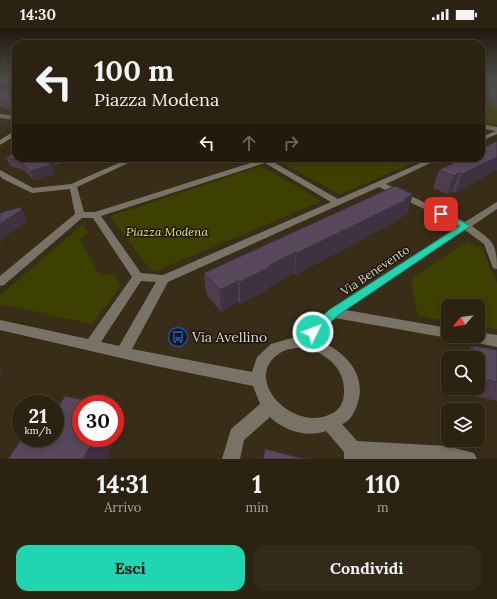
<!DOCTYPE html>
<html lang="it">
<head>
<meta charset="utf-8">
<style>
  :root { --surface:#2b2211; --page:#332a1a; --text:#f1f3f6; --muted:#a6a49f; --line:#473f31; --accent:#20d5b0 }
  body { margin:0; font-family:Lora,serif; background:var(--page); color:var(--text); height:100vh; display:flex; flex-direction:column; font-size:15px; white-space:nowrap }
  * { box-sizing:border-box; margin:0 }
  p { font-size:13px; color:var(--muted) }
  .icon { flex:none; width:22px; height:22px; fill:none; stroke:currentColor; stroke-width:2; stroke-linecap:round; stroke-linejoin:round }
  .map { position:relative; height:431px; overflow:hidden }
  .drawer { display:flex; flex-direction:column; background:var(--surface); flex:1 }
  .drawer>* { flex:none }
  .top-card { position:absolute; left:12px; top:12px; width:473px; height:122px; border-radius:12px; box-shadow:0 2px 6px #0003,0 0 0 1px var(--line); background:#2b2211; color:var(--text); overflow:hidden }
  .needle { width:26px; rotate:242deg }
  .buttons { position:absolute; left:441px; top:271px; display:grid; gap:8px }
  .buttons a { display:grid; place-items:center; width:44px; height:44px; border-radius:8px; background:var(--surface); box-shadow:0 2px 6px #0003,0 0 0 1px var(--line); font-size:20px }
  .speed { position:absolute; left:12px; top:367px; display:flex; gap:8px; font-size:20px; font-weight:700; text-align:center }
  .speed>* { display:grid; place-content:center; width:52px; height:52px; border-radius:50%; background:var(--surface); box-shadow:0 2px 6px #0003,0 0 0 1px var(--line); line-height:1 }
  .speed small { font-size:10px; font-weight:400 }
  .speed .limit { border:6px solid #d22; background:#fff; color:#111 }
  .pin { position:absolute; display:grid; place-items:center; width:34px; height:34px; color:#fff; margin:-17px; border-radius:8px; box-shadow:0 2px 6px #0006 }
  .me { position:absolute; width:44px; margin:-22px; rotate:48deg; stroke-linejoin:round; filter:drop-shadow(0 0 3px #0008) }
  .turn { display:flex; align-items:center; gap:14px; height:84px; padding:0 16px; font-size:18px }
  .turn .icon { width:52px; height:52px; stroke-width:2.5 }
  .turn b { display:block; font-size:28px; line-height:34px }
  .lanes { display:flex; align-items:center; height:38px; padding:0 16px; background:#0003; justify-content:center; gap:20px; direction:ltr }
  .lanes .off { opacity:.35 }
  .eta { display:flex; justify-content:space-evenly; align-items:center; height:68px; text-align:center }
  .eta b { font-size:24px; font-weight:700; line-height:28px }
  .cta { display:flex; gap:8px; margin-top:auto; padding:8px 16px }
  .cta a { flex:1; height:46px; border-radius:12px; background:var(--accent); color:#111; font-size:16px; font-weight:700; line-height:46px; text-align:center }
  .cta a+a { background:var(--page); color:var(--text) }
  .status { display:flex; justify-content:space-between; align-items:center; height:28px; padding:0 20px; background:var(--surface); direction:ltr }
  .status svg { height:11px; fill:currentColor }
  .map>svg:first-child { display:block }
</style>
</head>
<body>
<div class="status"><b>14:30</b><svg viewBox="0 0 49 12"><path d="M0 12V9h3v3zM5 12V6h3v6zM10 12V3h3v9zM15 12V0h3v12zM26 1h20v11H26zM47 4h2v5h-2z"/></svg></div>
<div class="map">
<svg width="497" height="431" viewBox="0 0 497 431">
  <rect width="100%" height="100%" fill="#392d17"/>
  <path fill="#3c4000" d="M481,68L497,79V97L481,93Z
    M273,130H424L341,166L337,165Z
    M261,138L320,172V174L154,244L151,243L110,188Z
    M82,197H84L88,205L80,212L100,247L114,246L121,258L92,296L0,276V267Z
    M469,214L481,219L497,255V301L478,298V278H448V293L418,288L411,255L413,249L463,216Z"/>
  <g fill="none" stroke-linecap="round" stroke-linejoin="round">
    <path fill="#787267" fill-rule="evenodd" d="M0,86L16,88V92L0,90Z
      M481,96L497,99V106L481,113V109L496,103L481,100Z
      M16,102V107L0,117V112Z
      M130,130H139L77,159L84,184H95L260,132L259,130L268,131L338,171L432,130H441L386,156L465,194L497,174V181L472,198C492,213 497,214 497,241L493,240L492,237L484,216L465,202L346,282L448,300V308L453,309L448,310L335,290L314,311C344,321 370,347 356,380C353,387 350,393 342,396L357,413L447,418L474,425L477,431H344V424L326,403C308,410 284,403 270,389L244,412L240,431H222L231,401L260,376L253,358L151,337L0,302V292L88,311L132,249L93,190H82L4,257L0,258V248L75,186L70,161L32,165L3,151L0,148V142L33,160L71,156ZM265,135L331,174L163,247L141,245L101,188ZM379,159L459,198L329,282L299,308L271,316L257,329L252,344L132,321L168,254ZM141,253L156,254L119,318L101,314ZM303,319C325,325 345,339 344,364C344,371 342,378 336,383C297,410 239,351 280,325C285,321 296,320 303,319Z
      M478,304L497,307V319L463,312L461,308H478Z"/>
  </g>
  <path fill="#4d3d4e" d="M481,59L497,60V78H495L481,66Z
    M0,62L16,63V83L0,78Z
    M6,129L16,130H76L52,139L54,146L34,153L24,142L10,138Z
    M84,130H99L94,132Z
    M463,130H481L455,165L452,164L447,166L433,160L439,142L462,131Z
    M413,166L407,186L401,189L400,191L295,247L294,245L270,258L269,261L240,276L238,274L221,284L206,266L204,245Z
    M472,318L497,322V373L470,367L468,360H478V330H464Z"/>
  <path fill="#3e3240" d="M0,52H16V54L0,57Z
    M497,129V142L455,165L462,146Z
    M47,130H76L52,139L54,146L34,153L30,143L45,131Z
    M93,130H99L94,132Z
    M459,145L452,164L447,166L454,148Z
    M413,166L407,186L401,189L400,191L295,247L297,225Z
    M22,182L27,194L2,211L0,215V196Z
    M296,224L294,245L270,258L269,261L240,276V254L268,238Z
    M238,253V274L221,284L220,262Z
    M0,339L3,343L0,347Z
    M115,389L119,398L115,407Z
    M95,410H114L113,411L114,414L106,431H83Z"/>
  <path fill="#59475b" stroke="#3e3240" d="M481,59L497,60V73L481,60Z
    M0,62L16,63V76L0,72Z
    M497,113V129L462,146L459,145L454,148L439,142L465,130H481V121Z
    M16,125V130H47L45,131L51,137L30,143L20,133L6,129Z
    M395,158L413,166L404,171L406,172L297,225L296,224L268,238L270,239L240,254L238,253L220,262L204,245Z
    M20,179L22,182L0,196V185Z
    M472,318L497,322V354L481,351L478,339V330H475Z
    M65,368L103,376H81V410H95L83,431H8L22,410H55V384Z
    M265,421L306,431H263Z"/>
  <linearGradient id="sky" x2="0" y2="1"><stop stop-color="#1f190d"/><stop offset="0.46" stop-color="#4e4c47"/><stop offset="1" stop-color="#4e4c47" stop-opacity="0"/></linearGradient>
  <rect width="497" height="112" fill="url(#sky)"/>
  <path fill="#20d5b0" stroke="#158a72" d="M441,183L470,198L337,288L317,308L313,309L309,308L307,304L309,301L329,282L460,198L438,187L437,186Z"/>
  <defs>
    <symbol id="bus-ring" viewBox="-11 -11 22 22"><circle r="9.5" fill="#1c160d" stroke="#1a4fb4" stroke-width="1.5"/><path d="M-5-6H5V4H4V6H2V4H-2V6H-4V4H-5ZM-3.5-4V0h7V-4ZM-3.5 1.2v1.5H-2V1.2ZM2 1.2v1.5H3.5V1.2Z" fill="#1a4fb4"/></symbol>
  </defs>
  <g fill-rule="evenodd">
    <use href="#bus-ring" x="167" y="298" width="22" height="22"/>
  </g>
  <g text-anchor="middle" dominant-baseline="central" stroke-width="3" stroke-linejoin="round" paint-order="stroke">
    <g font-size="12" font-style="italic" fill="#e1eb74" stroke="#1c160d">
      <text x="167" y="203">Piazza Modena</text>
    </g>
    <g font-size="12" fill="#dfd8ca" stroke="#1c160d">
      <text transform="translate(375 242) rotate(-34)">Via Benevento</text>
    </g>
    <g font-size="14" fill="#dfd8ca" stroke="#1c160d" text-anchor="start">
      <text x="192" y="309">Via Avellino</text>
    </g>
  </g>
</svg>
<div class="buttons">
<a><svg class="needle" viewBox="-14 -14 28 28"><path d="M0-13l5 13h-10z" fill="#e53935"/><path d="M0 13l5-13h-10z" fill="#a6a49f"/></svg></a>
<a><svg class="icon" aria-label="search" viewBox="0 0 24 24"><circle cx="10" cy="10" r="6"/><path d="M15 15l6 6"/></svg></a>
<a><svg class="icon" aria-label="layers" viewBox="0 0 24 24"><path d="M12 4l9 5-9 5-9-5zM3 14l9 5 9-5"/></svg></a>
</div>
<div class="speed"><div>21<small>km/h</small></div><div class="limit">30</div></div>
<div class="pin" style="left:441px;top:186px;background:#d93025"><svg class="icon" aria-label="arrive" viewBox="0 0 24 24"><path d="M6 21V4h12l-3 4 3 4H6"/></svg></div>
<svg class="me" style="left:313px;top:304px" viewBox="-20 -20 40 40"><circle r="17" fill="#20d5b0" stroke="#fff" stroke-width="3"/><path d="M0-11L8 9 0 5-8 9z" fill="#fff"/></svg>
<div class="top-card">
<div class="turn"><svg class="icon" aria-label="left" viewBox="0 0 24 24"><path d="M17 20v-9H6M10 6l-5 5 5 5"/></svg><div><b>100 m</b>Piazza Modena</div></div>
<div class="lanes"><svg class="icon" aria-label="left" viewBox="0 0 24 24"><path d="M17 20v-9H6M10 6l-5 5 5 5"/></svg><svg class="icon off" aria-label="ahead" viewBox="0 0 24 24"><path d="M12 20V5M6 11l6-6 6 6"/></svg><svg class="icon off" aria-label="right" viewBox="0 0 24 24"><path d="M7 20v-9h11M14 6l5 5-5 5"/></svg></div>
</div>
</div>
<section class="drawer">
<div class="eta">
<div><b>14:31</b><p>Arrivo</p></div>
<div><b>1</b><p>min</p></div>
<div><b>110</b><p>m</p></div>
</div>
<div class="cta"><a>Esci</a><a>Condividi</a></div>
</section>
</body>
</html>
